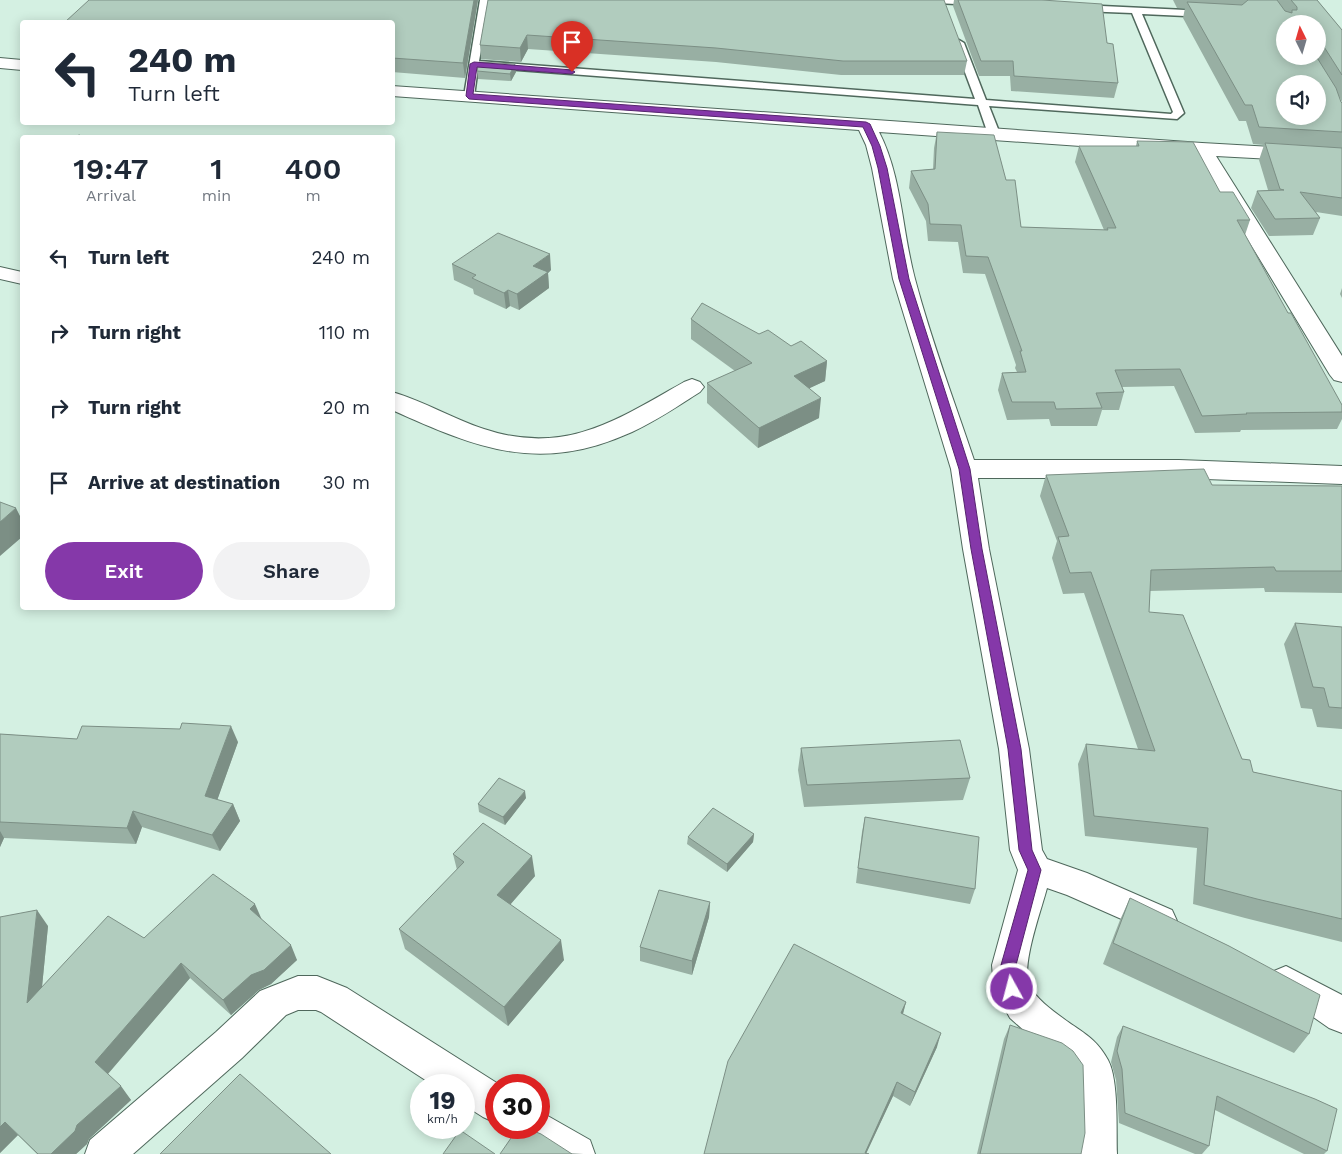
<!DOCTYPE html>
<html lang="en">
<head>
<meta charset="utf-8">
<style>
  :root { --surface:#fff; --page:#f2f2f3; --text:#1f2937; --muted:#747a83; --accent:#8538a9 }
  body { margin:0; font-family:"Work Sans",sans-serif; background:var(--page); color:var(--text); height:100vh; display:flex; flex-direction:column; font-size:19px; white-space:nowrap }
  * { box-sizing:border-box; margin:0 }
  p { font-size:16px; color:var(--muted) }
  .icon { flex:none; width:28px; height:28px; fill:none; stroke:currentColor; stroke-width:2; stroke-linecap:round; stroke-linejoin:round }
  .map { position:relative; flex:1; overflow:hidden }
  .sheet { position:absolute; left:20px; top:135px; width:375px; height:475px; display:flex; flex-direction:column; background:var(--surface); border-radius:5px; box-shadow:0 2px 12px #0003 }
  .sheet>* { flex:none }
  .guide { position:absolute; left:20px; top:20px; width:375px; height:105px; border-radius:5px; box-shadow:0 2px 12px #0003; background:#fff; color:var(--text); overflow:hidden }
  .needle { width:32px; rotate:355deg }
  .buttons { position:absolute; left:1276px; top:15px; display:grid; gap:10px }
  .buttons a { display:grid; place-items:center; width:50px; height:50px; border-radius:50%; background:var(--surface); box-shadow:0 2px 12px #0003; font-size:25px }
  .speed { position:absolute; left:410px; top:1074px; display:flex; gap:10px; font-size:25px; font-weight:700; text-align:center }
  .speed>* { display:grid; place-content:center; width:65px; height:65px; border-radius:50%; background:var(--surface); box-shadow:0 2px 12px #0003; line-height:1 }
  .speed small { font-size:12px; font-weight:400 }
  .speed .limit { border:8px solid #d22; background:#fff; color:#111 }
  .pin { position:absolute; display:grid; place-items:center; width:42px; height:42px; color:#fff; margin:-51px -21px; border-radius:50% 50% 50% 0; rotate:-45deg; box-shadow:0 0 5px #0007 }
  .pin .icon { rotate:45deg }
  .me { position:absolute; width:55px; margin:-28px; rotate:353deg; stroke-linejoin:round; filter:drop-shadow(0 0 4px #0008) }
  .turn { display:flex; align-items:center; gap:18px; height:105px; padding:0 25px; font-size:22px }
  .turn .icon { width:65px; height:65px; stroke-width:2.5 }
  .turn b { display:block; font-size:35px; line-height:42px }
  .eta { display:flex; justify-content:space-evenly; align-items:center; height:85px; text-align:center }
  .eta b { font-size:30px; font-weight:600; line-height:35px }
  .cta { display:flex; gap:10px; margin-top:auto; padding:10px 25px }
  .cta a { flex:1; height:58px; border-radius:30px; background:var(--accent); color:#fff; font-size:20px; font-weight:600; line-height:58px; text-align:center }
  .cta a+a { background:var(--page); color:var(--text) }
  ul { padding:0; list-style:none }
  li { display:flex; align-items:center; gap:15px; height:75px; padding:0 25px }
  li div { flex:1 }
  li b { display:block; font-size:19px }
  li em { font-style:normal }
  .map>svg:first-child { display:block }
</style>
</head>
<body>
<div class="map">
<svg width="1342" height="1154" viewBox="0 0 1342 1154">
  <rect width="100%" height="100%" fill="#d4f0e2"/>
  <g fill="none" stroke-linecap="round" stroke-linejoin="round">
    <defs>
      <path id="service" d="M480,0H490L479,61L975,99L954,43L959,40L964,43L986,100L1171,114L1173,112L1132,13L1081,11L1076,8L1081,5L1207,11L1212,14L1207,17L1142,14L1184,113L1177,119L989,106L1000,134L994,137L988,134L978,105L478,67L474,96L469,99L465,98L464,96Z
        M932,0H977L979,2L974,5L937,3Z"/>
      <path id="minor" d="M0,58L22,60V70L0,68Z
        M392,86L1202,143L1342,151V163L1216,156L1342,356V382L1334,380L1330,375L1196,154L879,132C902,176 902,231 915,279C931,340 954,400 974,460H1179L1342,466V484L1179,478H978L989,549L1029,749L1042,850L1047,859L1087,873L1172,910L1177,921L1172,932L1160,936L1067,895L1047,888C1041,911 1021,965 1029,985C1035,998 1053,1011 1064,1019C1083,1033 1096,1038 1108,1060C1119,1080 1116,1130 1117,1154H1079L1077,1078L1067,1064L1038,1043L1010,1018L994,989L992,965L1018,870L1010,850L999,749L963,549L951,469L893,279L872,168L866,145L859,130L392,96Z
        M0,267L22,272V284L0,279Z
        M692,379L700,382L704,387L700,392C678,406 656,421 632,432C539,474 479,449 392,410V392C424,401 453,419 484,429C565,456 617,420 684,382Z
        M1286,966L1342,995V1033L1329,1028L1309,1014L1274,995L1268,983L1274,971Z
        M298,976H317L347,988L500,1085H496V1123L483,1117L464,1105V1085H433L321,1012L316,1010H298L286,1015L242,1058L133,1154H85L90,1140L216,1032L260,991Z
        M539,1111L590,1140L595,1154C566,1154 526,1154 515,1128H539Z"/>
    </defs>
    <use href="#service" stroke="#4f685c" stroke-width="3"/>
    <use href="#minor" stroke="#4f685c" stroke-width="2"/>
    <use href="#service" fill="#fff" fill-rule="evenodd"/>
    <use href="#minor" fill="#fff" fill-rule="evenodd"/>
  </g>
  <path fill="#98afa3" fill-rule="evenodd" d="M89,0H478L465,78L392,72V22Z
    M488,0L967,61L964,75H841L716,62L528,49L521,62L481,59L480,45Z
    M954,0H1042L1107,43L1118,83L1114,98L1011,91L1010,76H979L953,6Z
    M1173,0H1317L1342,30V102L1339,96L1341,102L1342,103V216L1316,212L1320,218L1313,235L1269,236L1251,208L1257,191L1268,190L1259,160L1264,145L1253,144L1246,121H1239L1183,18L1185,8H1177ZM1318,24V56H1285Z
    M477,71L516,72L511,81L478,79Z
    M937,132L1006,180L1021,227L1104,230L1075,162L1079,146H1136L1137,141L1220,192L1250,220L1245,235L1288,313L1342,405V419L1337,429L1241,430L1240,432L1195,433L1174,386L1122,387L1124,392L1119,410H1102L1097,426H1051L1049,419L1007,420L998,390L1002,373L1017,372L1015,368L1016,365L985,274L963,273L958,242L928,241L926,221L909,188L911,171L933,169L934,148Z
    M452,264L551,270L548,273L549,288L519,310L510,306L506,309L474,294L473,289L454,280Z
    M1342,288V298L1340,294Z
    M691,319L759,334L791,346L827,361L825,381L809,388L819,418L758,448L707,403V383L735,371L691,339Z
    M1046,475L1212,485L1342,486V593L1265,592L1264,588L1150,591L1149,612L1242,759L1253,772L1342,791V942L1245,918L1193,904L1197,848L1085,836L1078,764L1086,744L1138,749L1084,593L1063,594L1052,558L1057,541L1040,496Z
    M1295,623L1342,627V729L1317,727L1312,709L1301,708L1284,644Z
    M0,734L77,739L238,742L217,800L233,804L240,821L220,851L142,827L136,844L4,838L0,847Z
    M801,748L970,778L963,800L804,807L798,770Z
    M526,798L505,825L479,812L478,804Z
    M865,817L975,889L970,904L856,883L862,832Z
    M754,834L753,842L727,872L687,844L688,837Z
    M453,854L535,876L510,905L564,960L508,1026L405,949L399,929L457,870Z
    M1130,898L1309,1034L1294,1053L1103,964L1120,920Z
    M710,902L709,917L692,975L640,961V947Z
    M0,917L48,926L42,987L144,938L262,920L297,960L271,984L259,990L231,1015L190,978L108,1074L131,1100L89,1139L87,1144L76,1154H37L18,1135L0,1153Z
    M906,1002L903,1014L937,1047L910,1106L893,1096L866,1153L704,1154Z
    M1010,1025L1081,1154H977L1004,1039Z
    M1123,1026L1327,1151L1324,1154H1304L1215,1110L1209,1146L1202,1154H1195L1119,1123L1116,1080L1111,1062L1117,1037Z"/>
  <path fill="#7c8f85" d="M474,0H478L465,78L463,63Z
    M527,35L528,49L521,62L520,48Z
    M515,64L516,72L511,81L510,74Z
    M550,254L551,270L548,273L549,288L519,310L517,294L533,266Z
    M508,290L510,306L506,309L504,293Z
    M827,361L825,381L793,396L794,376Z
    M821,398L819,418L758,448L759,428Z
    M16,508L22,520V537L0,556V522Z
    M231,726L238,742L213,812L205,796Z
    M525,791L526,798L505,825L503,817Z
    M233,804L240,821L220,851L212,835Z
    M133,811L142,827L136,844L127,828Z
    M0,831L4,838L0,847Z
    M754,834L753,842L727,872V864Z
    M532,856L535,876L501,915L497,895Z
    M710,902L709,917L692,975V961Z
    M255,904L262,920L250,909Z
    M37,910L48,926L39,1017L27,1003Z
    M561,940L564,960L508,1026L504,1007Z
    M291,945L297,960L271,984L259,990L231,1015L223,1000L251,975Z
    M181,963L190,978L106,1076L95,1062Z
    M906,1002L902,1017L901,1013Z
    M941,1033L937,1047L910,1106L915,1092Z
    M897,1082L893,1096L866,1154H864Z
    M121,1086L131,1100L89,1139L87,1144L76,1154H51L77,1125Z
    M5,1122L18,1135L0,1153V1127Z"/>
  <path fill="#b1ccbe" stroke="#7c8f85" fill-rule="evenodd" d="M89,0H474L463,63L392,58V22H65Z
    M488,0H944L967,61H843L716,48L527,35L520,48L480,45Z
    M958,0H1042L1102,4L1107,43L1113,44L1118,83L1014,76L1013,61H981Z
    M1248,0H1277L1285,11L1292,13V10H1297V7L1291,0H1317L1342,30V75L1319,39H1318V24H1285V56H1316L1336,88L1341,102L1342,103V132L1259,127L1252,105H1245L1187,2L1242,5ZM1285,84H1318V116H1285Z
    M479,62L515,64L510,74L477,71Z
    M937,132L994,135L1006,180H1015L1021,227L1108,230L1107,228H1116L1079,146H1139L1137,141L1193,142L1220,192H1233L1250,220H1237L1288,313H1291L1342,405V412L1246,413L1247,414L1202,416L1180,369L1115,370L1124,392L1096,393L1102,408L1056,409L1054,402H1012L1002,373L1026,372L1020,351H1022L988,257L966,256L961,225L930,224L928,204L911,171L935,169Z
    M79,135L87,138H74Z
    M1265,143L1342,148V198L1300,192L1320,218L1275,219L1257,191L1284,190L1280,189Z
    M498,233L550,254L533,266L548,272L517,294L508,290L504,293L472,278L476,275L452,264Z
    M702,303L759,334L768,330L791,346L801,341L827,361L794,376L821,398L759,428L707,383L752,363L691,319Z
    M1204,469L1212,485L1342,486V571H1276L1274,567L1151,570L1149,612L1183,615L1242,759L1250,760L1253,772L1342,791V919L1257,899L1204,885L1208,828L1094,816L1086,744L1155,751L1091,572L1070,573L1058,537L1069,536L1046,475Z
    M0,502L16,508L0,522Z
    M1295,623L1342,627V708L1329,707L1324,688L1313,687Z
    M182,723L231,726L205,796L233,804L212,835L133,811L127,828L0,822V734L77,739L82,726L180,729Z
    M960,740L970,778L807,785L801,748Z
    M499,778L525,791L503,817L478,804Z
    M713,808L754,834L727,864L688,837Z
    M865,817L979,837L975,889L858,868Z
    M483,823L532,856L497,895L561,940L504,1007L399,929L464,862L453,854Z
    M213,874L255,904L250,909L291,945L264,970L251,975L223,1000L181,963L95,1062L121,1086L77,1125L75,1131L51,1154H38L5,1122L0,1127V917L37,910L27,1003L108,916L144,938Z
    M659,890L710,902L692,961L640,947Z
    M1130,898L1229,946L1320,995L1309,1034L1113,943Z
    M794,944L906,1002L901,1013L941,1033L915,1092L897,1082L865,1153L869,1154H704L728,1061Z
    M1010,1025L1062,1043L1073,1051L1083,1065L1085,1133L1081,1154H980Z
    M1123,1026L1315,1099L1337,1109L1327,1151L1217,1096L1209,1146L1125,1113L1122,1069L1117,1051Z
    M240,1074L331,1154H160Z
    M518,1128H526L541,1134L572,1154H500Z
    M460,1130L495,1154H443Z"/>
  <path fill="#8538a9" stroke="#56246e" d="M474,62L572,70L575,72L572,74L477,67L473,94L866,122L870,124L880,146L887,168L909,279L970,469L982,549L1021,749L1032,850L1041,870L1016,965L1019,989L1017,994L1012,996L1007,994L1001,965L1028,870L1019,850L1008,749L971,549L959,469L899,279L878,168L872,146L863,127L469,99L466,96L470,64Z"/>
</svg>
<div class="buttons">
<a><svg class="needle" viewBox="-14 -14 28 28"><path d="M0-13l5 13h-10z" fill="#e53935"/><path d="M0 13l5-13h-10z" fill="#747a83"/></svg></a>
<a><svg class="icon" aria-label="sound" viewBox="0 0 24 24"><path d="M4 9h4l5-4v14l-5-4H4zM17 9q2 3 0 6"/></svg></a>
</div>
<div class="speed"><div>19<small>km/h</small></div><div class="limit">30</div></div>
<div class="pin" style="left:572px;top:72px;background:#d93025"><svg class="icon" aria-label="arrive" viewBox="0 0 24 24"><path d="M6 21V4h12l-3 4 3 4H6"/></svg></div>
<svg class="me" style="left:1012px;top:989px" viewBox="-20 -20 40 40"><circle r="17" fill="#8538a9" stroke="#fff" stroke-width="3"/><path d="M0-11L8 9 0 5-8 9z" fill="#fff"/></svg>
<div class="guide">
<div class="turn"><svg class="icon" aria-label="left" viewBox="0 0 24 24"><path d="M17 20v-9H6M10 6l-5 5 5 5"/></svg><div><b>240 m</b>Turn left</div></div>
</div>
<section class="sheet">
<div class="eta">
<div><b>19:47</b><p>Arrival</p></div>
<div><b>1</b><p>min</p></div>
<div><b>400</b><p>m</p></div>
</div>
<ul>
<li><svg class="icon" aria-label="left" viewBox="0 0 24 24"><path d="M17 20v-9H6M10 6l-5 5 5 5"/></svg><div><b>Turn left</b></div><em>240 m</em></li>
<li><svg class="icon" aria-label="right" viewBox="0 0 24 24"><path d="M7 20v-9h11M14 6l5 5-5 5"/></svg><div><b>Turn right</b></div><em>110 m</em></li>
<li><svg class="icon" aria-label="right" viewBox="0 0 24 24"><path d="M7 20v-9h11M14 6l5 5-5 5"/></svg><div><b>Turn right</b></div><em>20 m</em></li>
<li><svg class="icon" aria-label="arrive" viewBox="0 0 24 24"><path d="M6 21V4h12l-3 4 3 4H6"/></svg><div><b>Arrive at destination</b></div><em>30 m</em></li>
</ul>
<div class="cta"><a>Exit</a><a>Share</a></div>
</section>
</div>
</body>
</html>
